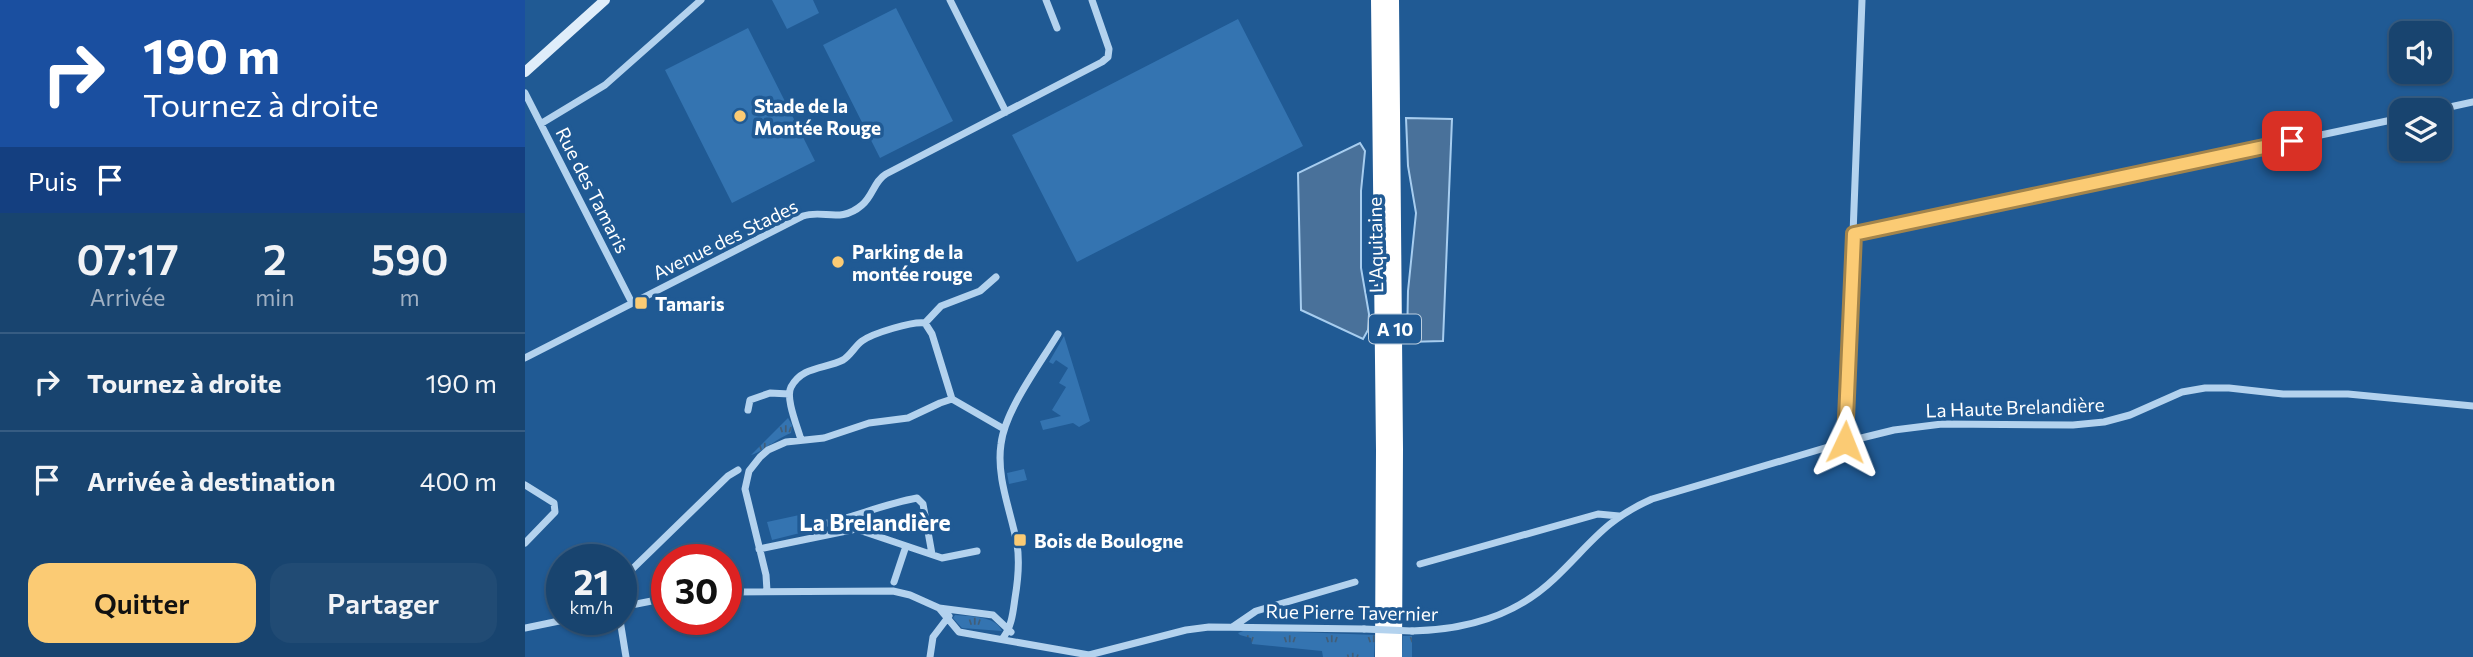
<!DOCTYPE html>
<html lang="fr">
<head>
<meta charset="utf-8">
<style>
  :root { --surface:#18446f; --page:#214b74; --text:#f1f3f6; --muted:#9fb0c3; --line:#365c82; --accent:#fbcb74 }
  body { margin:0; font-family:Commissioner,sans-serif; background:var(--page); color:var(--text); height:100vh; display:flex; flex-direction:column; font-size:26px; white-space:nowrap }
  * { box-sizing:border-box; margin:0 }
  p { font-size:23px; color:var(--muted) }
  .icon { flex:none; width:38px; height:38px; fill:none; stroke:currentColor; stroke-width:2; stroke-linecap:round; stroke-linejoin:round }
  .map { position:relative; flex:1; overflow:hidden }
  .side { display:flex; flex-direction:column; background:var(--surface); width:525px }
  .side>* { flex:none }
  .hud { background:#1a4fa0; color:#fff; overflow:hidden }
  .controls { position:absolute; left:1864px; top:21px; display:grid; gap:14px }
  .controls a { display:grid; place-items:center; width:63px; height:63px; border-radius:14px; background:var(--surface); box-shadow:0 2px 5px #0004,0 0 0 2px var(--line); font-size:35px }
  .speed { position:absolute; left:21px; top:544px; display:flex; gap:14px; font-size:35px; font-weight:700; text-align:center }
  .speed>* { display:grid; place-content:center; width:91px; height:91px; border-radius:50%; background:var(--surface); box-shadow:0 2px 5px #0004,0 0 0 2px var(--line); line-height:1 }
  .speed small { font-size:18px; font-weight:400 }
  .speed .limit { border:10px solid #d22; background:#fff; color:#111 }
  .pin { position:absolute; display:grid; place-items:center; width:60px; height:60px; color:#fff; margin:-30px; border-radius:14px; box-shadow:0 4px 10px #0006 }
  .me { position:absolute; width:77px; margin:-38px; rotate:2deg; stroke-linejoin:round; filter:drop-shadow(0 0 5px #0008) }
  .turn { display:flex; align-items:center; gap:24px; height:147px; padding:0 28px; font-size:32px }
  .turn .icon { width:91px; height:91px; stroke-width:2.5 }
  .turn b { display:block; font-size:49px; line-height:60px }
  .then { display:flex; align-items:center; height:66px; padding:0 28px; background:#0003; gap:14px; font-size:26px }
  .eta { display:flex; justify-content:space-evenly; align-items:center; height:119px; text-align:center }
  .eta b { font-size:42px; font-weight:600; line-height:49px }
  .primary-button { display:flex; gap:14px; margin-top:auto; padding:14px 28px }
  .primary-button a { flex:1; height:80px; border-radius:21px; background:var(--accent); color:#111; font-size:28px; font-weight:600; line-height:80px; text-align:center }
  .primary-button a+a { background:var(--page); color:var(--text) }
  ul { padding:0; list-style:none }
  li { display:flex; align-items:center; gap:21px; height:98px; padding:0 28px; border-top:2px solid var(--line) }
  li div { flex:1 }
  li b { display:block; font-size:26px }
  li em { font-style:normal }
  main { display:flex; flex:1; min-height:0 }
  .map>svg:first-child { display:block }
</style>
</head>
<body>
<main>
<section class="side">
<div class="hud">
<div class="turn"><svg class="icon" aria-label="right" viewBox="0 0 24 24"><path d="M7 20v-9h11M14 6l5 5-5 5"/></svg><div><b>190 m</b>Tournez à droite</div></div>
<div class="then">Puis<svg class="icon" aria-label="arrive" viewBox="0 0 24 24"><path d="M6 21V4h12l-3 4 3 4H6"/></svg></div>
</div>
<div class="eta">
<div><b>07:17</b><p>Arrivée</p></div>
<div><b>2</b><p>min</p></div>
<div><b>590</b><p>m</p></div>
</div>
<ul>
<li><svg class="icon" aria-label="right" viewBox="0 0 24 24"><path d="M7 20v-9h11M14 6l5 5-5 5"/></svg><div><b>Tournez à droite</b></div><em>190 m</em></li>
<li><svg class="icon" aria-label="arrive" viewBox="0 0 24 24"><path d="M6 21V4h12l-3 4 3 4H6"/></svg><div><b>Arrivée à destination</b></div><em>400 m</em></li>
</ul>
<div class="primary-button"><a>Quitter</a><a>Partager</a></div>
</section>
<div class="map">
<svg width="1948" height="657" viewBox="0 0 1948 657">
  <defs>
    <pattern id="grass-tufts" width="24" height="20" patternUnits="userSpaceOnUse" patternTransform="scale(1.75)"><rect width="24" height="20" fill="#3474b1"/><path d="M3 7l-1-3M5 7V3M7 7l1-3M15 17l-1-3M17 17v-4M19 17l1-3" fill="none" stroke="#415e79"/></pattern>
  </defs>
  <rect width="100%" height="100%" fill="#205a94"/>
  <path fill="url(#grass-tufts)" d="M263,418L267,425L266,433C252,438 238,452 226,455Z
    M430,615C445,617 470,615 477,631L437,628L428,618Z
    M721,630L850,635L849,657H798L797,651L727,644L726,638L715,635L713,633Z
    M878,636H887V657H877Z"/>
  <path fill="#3474b1" d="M247,0H288L294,13L262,29Z
    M371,8L428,121L355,158L298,45Z
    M713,19L778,146L552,262L487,135Z
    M223,28L290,161L207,203L140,70Z
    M539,336L565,421L554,427L548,423L518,430L515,421L536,416L527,410L541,387L534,383L543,368L531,360L528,364L524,362Z
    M499,469L502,480L484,484L482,473Z
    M279,514L283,531L247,540L242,522Z"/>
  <path fill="#49719a" stroke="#a7cdef" stroke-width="2" d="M881,118L927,119L918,341L882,342L883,291L891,213L883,166Z
    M835,143L840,151L836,191V268L844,314L843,330L838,339L776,310L773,173Z"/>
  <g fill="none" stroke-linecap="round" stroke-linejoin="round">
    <path stroke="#b3d2ee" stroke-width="7" d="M425,0L481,112
      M521,0L532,28
      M0,93L107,303
      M1911,110L1948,102
      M17,123L80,85L176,0
      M1329,234L1876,118
      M400,323L416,306L455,291L471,277
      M0,358L278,216C299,209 315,224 337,205C348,196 349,181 361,174L577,62L583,57L584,49L567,0
      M223,410L225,400L245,393L264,394
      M276,440C273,428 260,398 266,387C277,366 300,369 318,360C326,355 330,346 337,341C348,333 388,321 400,323L407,334L427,399
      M1320,442L1337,0
      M0,485L29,503L30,512L0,543
      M292,536L294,525C328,518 358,504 392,498L398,504L407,554
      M234,549L331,529L417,558L452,551
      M895,564L1073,514L1094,516
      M96,580L203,476L213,470
      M369,582L381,546
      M242,591L241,575L220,489L224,471L235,457L243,450L261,442L299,438L344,423L383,418L415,403L427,399L479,429
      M201,592L368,591L385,595L414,608L468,615L486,632
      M96,607L142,598
      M414,608L434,632L564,655L661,630L684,627L839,629
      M95,620L101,657
      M709,626L731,611L830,582
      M0,628L39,620
      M887,631C940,630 989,617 1029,579C1065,545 1079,520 1127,499L1320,442L1369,430L1417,424L1548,425L1579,422L1605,415L1657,392L1680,388H1704L1758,394H1823L1948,406
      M478,638C487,626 488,612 490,598C493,580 495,562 492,544C486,511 471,478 476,444C480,410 515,364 533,334
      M405,657L408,637L424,616"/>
    <path stroke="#dfedfa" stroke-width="10" d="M0,72L80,0"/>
    <path stroke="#fff" stroke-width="14" d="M853,0L858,450L857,657
      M867,0L871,449L870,657"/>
    <path stroke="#b3d2ee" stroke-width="7" d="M839,629L887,631"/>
  </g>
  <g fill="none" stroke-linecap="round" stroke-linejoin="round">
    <defs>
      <path id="route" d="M1320,442L1329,234L1767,141"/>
    </defs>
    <use href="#route" stroke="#a3844b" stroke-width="18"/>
    <use href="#route" stroke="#fbcb74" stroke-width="12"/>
  </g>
  <g fill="#fbcb74" stroke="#205a94" stroke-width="2.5">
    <circle cx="215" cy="116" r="7"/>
    <circle cx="313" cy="262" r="7"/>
    <rect x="109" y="296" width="14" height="14" rx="3.5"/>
    <rect x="488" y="533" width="14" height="14" rx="3.5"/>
  </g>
  <g text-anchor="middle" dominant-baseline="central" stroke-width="7" stroke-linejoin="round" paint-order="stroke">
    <rect fill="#205a94" stroke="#bccedf" stroke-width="2" x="844" y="314.5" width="52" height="29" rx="5"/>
    <g font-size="18" font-weight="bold" fill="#fff">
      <text x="870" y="329">A 10</text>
    </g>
    <g font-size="19" font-weight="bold" fill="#fff" stroke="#205a94" text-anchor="start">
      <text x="229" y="105">Stade de la<tspan x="229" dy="22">Montée Rouge</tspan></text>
      <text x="327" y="251">Parking de la<tspan x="327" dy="22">montée rouge</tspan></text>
      <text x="130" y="303">Tamaris</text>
      <text x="509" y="540">Bois de Boulogne</text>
    </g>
    <g font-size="19" fill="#fff" stroke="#205a94">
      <text transform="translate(68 190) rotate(63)">Rue des Tamaris</text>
      <text transform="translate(200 239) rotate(-26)">Avenue des Stades</text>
      <text transform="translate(850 245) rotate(-91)">L'Aquitaine</text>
      <text transform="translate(1490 407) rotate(-2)">La Haute Brelandière</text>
      <text transform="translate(827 612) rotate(1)">Rue Pierre Tavernier</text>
    </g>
    <g font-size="23" font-weight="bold" fill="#fff" stroke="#205a94">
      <text x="350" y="522">La Brelandière</text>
    </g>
  </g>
</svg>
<div class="controls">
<a><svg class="icon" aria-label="sound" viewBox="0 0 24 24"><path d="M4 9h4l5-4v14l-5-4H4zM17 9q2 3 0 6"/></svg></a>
<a><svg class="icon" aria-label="layers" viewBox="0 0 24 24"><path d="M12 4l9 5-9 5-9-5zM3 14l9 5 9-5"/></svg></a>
</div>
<div class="speed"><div>21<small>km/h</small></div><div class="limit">30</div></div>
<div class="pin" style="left:1767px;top:141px;background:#d93025"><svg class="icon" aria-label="arrive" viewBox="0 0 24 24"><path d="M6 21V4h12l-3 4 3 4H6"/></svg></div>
<svg class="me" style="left:1320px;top:442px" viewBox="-20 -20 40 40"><path d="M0-17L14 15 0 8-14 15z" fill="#fbcb74" stroke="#fff" stroke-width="4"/></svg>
</div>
</main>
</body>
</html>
